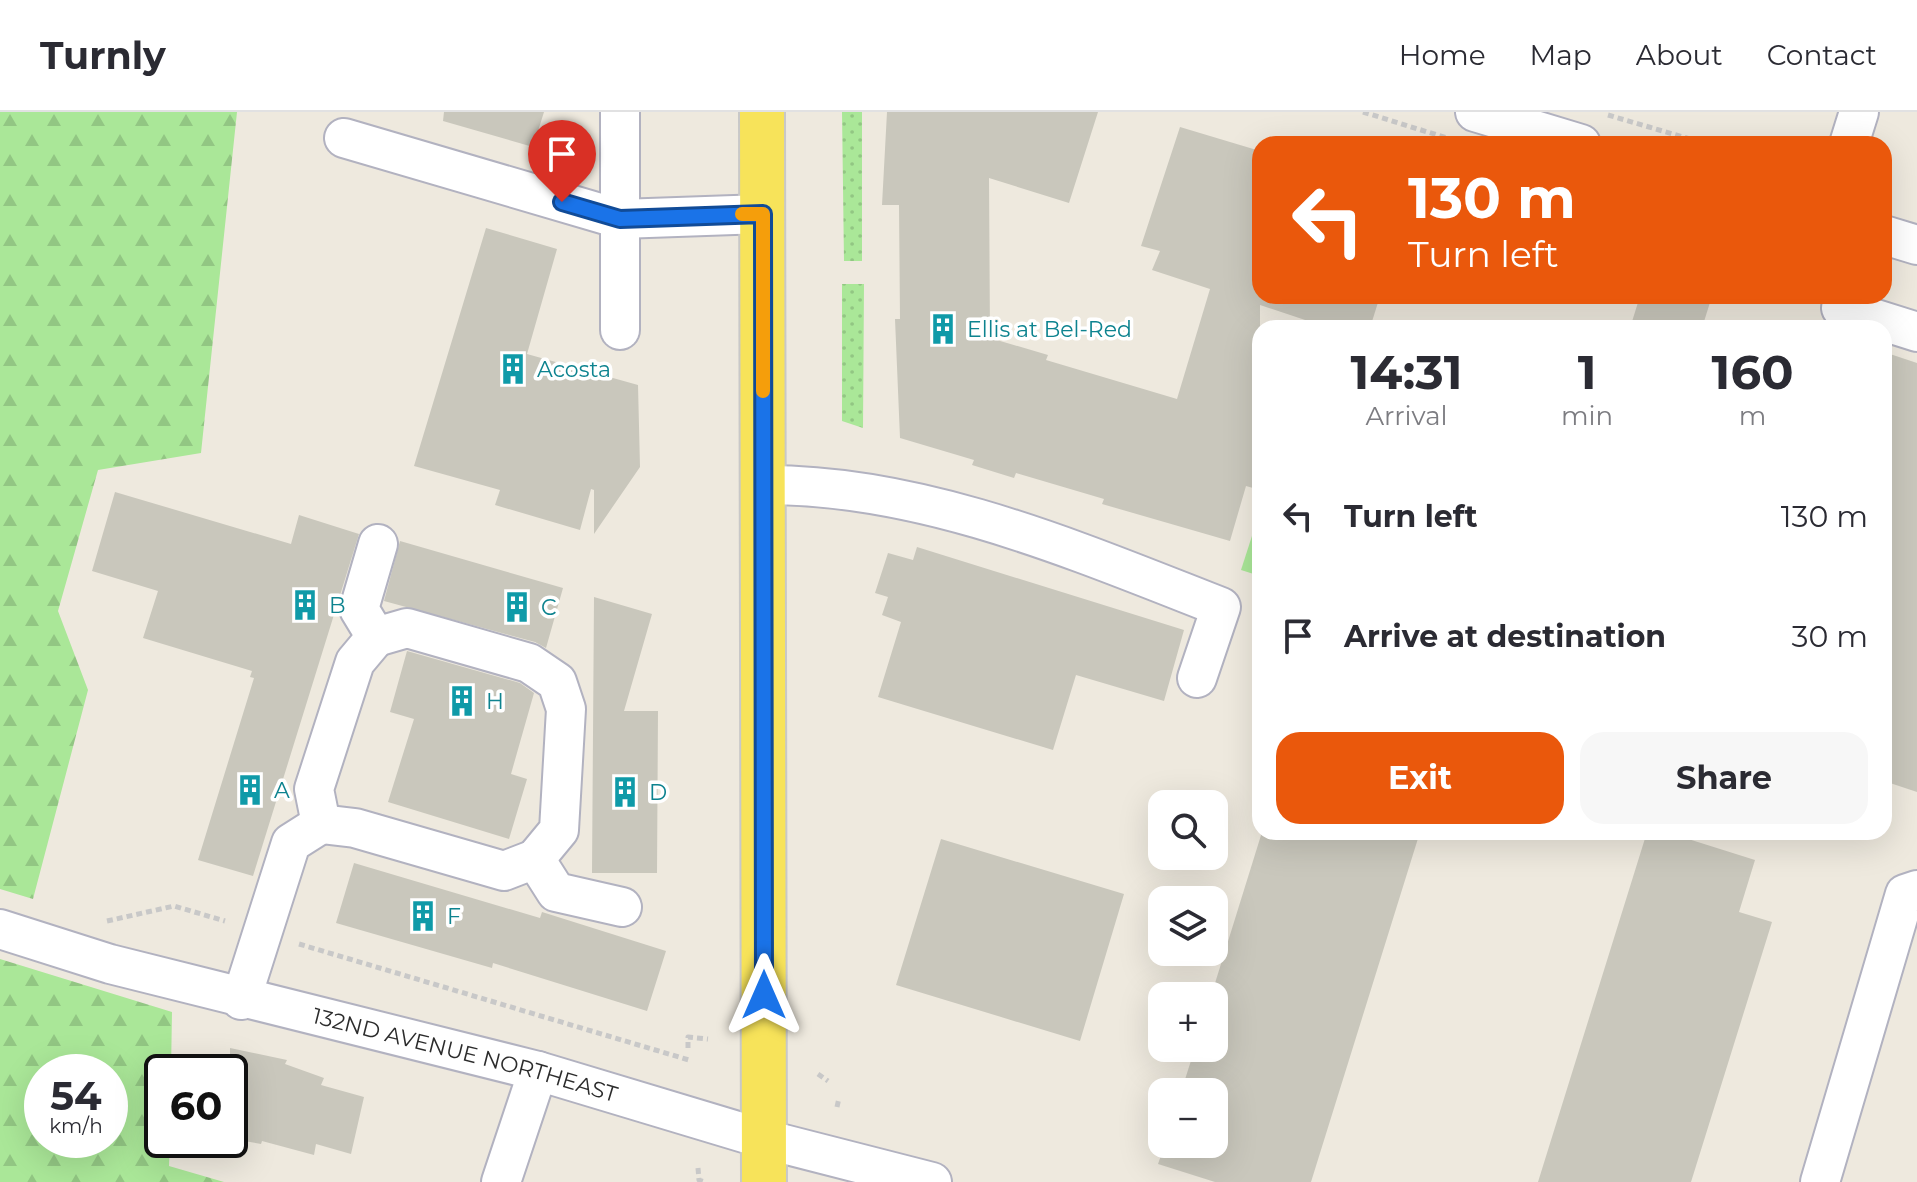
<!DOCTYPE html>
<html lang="en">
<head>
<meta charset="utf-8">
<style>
  :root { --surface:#fff; --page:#f7f7f7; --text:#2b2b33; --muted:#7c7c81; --line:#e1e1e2; --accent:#ea580c }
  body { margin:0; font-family:Montserrat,sans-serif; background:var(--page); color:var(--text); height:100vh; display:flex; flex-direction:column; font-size:30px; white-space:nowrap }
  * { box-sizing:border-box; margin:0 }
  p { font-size:26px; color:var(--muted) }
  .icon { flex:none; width:44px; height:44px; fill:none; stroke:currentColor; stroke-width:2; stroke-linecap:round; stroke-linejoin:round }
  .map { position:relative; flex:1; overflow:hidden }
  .sheet { position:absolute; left:1252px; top:208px; width:640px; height:520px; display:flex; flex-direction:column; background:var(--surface); border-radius:24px; box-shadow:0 8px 32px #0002 }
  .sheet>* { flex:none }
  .banner { position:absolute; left:1252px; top:24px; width:640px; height:168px; border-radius:24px; box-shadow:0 8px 32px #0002; background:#ea580c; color:#fff; overflow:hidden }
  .buttons { position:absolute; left:1148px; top:678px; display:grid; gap:16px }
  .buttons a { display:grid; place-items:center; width:80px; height:80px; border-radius:16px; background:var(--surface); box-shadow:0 8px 32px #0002; font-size:40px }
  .speed { position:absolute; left:24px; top:942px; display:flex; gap:16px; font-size:40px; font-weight:700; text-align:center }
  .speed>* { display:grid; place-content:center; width:104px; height:104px; border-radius:50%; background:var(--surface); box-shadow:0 8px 32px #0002; line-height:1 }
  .speed small { font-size:20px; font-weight:400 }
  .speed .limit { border:4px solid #111; border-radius:12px; background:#fff; color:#111 }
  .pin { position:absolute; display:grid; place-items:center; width:68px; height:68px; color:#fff; margin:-82px -34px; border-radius:50% 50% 50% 0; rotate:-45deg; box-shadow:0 0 8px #0007 }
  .pin .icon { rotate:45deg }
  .me { position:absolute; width:88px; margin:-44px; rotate:0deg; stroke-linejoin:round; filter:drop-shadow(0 0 6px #0008) }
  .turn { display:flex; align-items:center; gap:28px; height:168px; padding:0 24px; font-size:36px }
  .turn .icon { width:104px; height:104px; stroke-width:2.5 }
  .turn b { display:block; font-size:56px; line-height:68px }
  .eta { display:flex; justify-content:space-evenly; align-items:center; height:136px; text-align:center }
  .eta b { font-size:48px; font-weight:700; line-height:56px }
  .action { display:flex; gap:16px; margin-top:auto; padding:16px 24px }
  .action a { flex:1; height:92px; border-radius:24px; background:var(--accent); color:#fff; font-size:32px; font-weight:700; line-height:92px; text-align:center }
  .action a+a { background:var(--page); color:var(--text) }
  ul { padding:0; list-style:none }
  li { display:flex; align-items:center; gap:24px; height:120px; padding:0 24px }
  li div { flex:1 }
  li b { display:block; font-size:30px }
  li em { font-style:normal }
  header { display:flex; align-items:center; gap:48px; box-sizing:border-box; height:112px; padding:0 40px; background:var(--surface); border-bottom:2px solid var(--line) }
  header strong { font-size:38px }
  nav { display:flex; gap:44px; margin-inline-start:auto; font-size:28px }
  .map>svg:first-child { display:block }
</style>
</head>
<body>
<header>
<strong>Turnly</strong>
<nav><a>Home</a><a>Map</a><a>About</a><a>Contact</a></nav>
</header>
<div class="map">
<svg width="1917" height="1070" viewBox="0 0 1917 1070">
  <defs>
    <pattern id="forest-firs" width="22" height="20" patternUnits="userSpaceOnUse" patternTransform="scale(2)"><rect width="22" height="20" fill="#aae798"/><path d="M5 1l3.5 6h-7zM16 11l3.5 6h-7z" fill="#92c683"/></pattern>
    <pattern id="garden-dots" width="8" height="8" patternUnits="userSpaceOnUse" patternTransform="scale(2)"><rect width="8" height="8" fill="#aae798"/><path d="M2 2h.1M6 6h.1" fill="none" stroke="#92c683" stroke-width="1.8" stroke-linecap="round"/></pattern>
  </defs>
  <rect width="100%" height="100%" fill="#eee9de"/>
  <path fill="#aae798" d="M1260,399V464L1241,458Z"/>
  <path fill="url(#forest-firs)" fill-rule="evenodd" d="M0,0H237L201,341L98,358L58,499L88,578L33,787L0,777Z
    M0,847L172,900L171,960H162V1028H170L169,1054L224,1070H0ZM42,960H110V1028H42Z"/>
  <path fill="url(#garden-dots)" d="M842,0H862V149H844Z
    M842,172H864L863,316L842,309Z"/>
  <path fill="#c9c7bc" d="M444,0H544L533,35L443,9Z
    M887,0H1098L1069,91L989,66L990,226L1048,243L1046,248L1177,287L1210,177L1152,158L1160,139L1141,134L1180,15L1260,39V184H1380L1370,216H1329L1260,193V351L1253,376L1246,374L1230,429L1102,392L1104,387L1016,361L1014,366L972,353L974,348L900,326L895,207H900L899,93H882Z
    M486,116L557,137L527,242L638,273L640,355L594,422V378L591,377L580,418L495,393L500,378L414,354Z
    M1640,184H1712L1702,216H1630Z
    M1884,240L1917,251V680L1884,669Z
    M115,380L291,432L299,403L359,422L253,764L198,748L254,566L250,565L252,559L143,526L158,479L92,459Z
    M400,429L563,476L546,536L535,530L384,489Z
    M917,435L1184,518L1164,589L1076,563L1053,638L878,585L901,510L882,503L888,485L875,481L888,441L913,448Z
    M594,485L652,502L624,599H658L657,761H592Z
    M407,539L520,571L534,581L511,662L527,667L509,727L388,690L414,607L390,600Z
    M1262,720H1420L1311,1070H1215L1158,1052L1165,1032H1214V980H1181L1195,936H1214V884H1211Z
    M1647,720H1666L1755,748L1739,800L1772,810L1691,1070H1538Z
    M941,727L1124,782L1080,929L896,873Z
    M354,751L540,806L542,800L666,839L647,899L493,851L492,856L336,811Z
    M230,936L287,948L285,952L324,966L321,973L364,985L351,1042L316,1032L314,1043L262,1029L261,1032L244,1029V1024L230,1020Z"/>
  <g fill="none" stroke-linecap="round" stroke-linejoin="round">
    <defs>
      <g id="minor">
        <path d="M620,0V218"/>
        <path d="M1475,0L1581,32"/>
        <path d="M344,26L620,107L763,102"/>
        <path d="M1849,32L1859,0"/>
        <path d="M1884,123L1917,133"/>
        <path d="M1841,196L1917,220"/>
        <path d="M763,373C922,372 1075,438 1221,495L1197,566"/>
        <path d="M376,525L407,516L529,551L557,570L566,597L559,718L535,747"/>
        <path d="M321,712L355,716L504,759L535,747L556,780L622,795"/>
        <path id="s1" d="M0,817L110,852L538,959L764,1027L932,1070"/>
        <path d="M241,888L291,731L321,712L314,677L355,550L376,525L359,497L378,432"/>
        <path d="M501,1070L538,959"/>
        <path d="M1820,1070L1905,782L1917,778"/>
      </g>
      <path id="major" d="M762,0L764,1070"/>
    </defs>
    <use href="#minor" stroke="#b2b2c0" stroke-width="42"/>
    <use href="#major" stroke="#c8c8c8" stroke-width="48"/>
    <path stroke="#c8c8c8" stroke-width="5" stroke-dasharray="6 4" stroke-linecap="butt" d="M1363,0L1447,26
      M1608,3L1707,32
      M107,809L174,794L225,809
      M299,832L689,948
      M688,936V925L708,927
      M818,962L828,969
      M837,995L839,986
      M698,1056L699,1068L705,1070"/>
    <use href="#minor" stroke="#fff" stroke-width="38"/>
    <use href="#major" stroke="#f7e35a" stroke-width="44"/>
  </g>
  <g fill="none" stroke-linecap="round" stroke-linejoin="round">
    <defs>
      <path id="route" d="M562,90L620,107L763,102L764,883"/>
    </defs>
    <use href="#route" stroke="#114b97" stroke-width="20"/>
    <use href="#route" stroke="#1a73e8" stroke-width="14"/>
    <path stroke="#f59e0b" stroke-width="14" d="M742,102H763V279"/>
  </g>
  <defs>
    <symbol id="building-bare" viewBox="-9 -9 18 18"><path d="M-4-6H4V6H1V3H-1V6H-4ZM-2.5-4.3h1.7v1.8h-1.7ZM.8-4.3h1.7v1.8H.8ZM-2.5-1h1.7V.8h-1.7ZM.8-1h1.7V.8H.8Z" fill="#0f9aa8" stroke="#fff" stroke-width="2.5" paint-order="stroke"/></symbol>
  </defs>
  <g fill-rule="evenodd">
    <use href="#building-bare" x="921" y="195" width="44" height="44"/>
    <use href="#building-bare" x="491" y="235" width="44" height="44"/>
    <use href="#building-bare" x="283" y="471" width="44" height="44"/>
    <use href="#building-bare" x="495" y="473" width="44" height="44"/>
    <use href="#building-bare" x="440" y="567" width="44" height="44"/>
    <use href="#building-bare" x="228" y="656" width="44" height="44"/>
    <use href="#building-bare" x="603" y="658" width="44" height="44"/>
    <use href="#building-bare" x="401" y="782" width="44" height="44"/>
  </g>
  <g text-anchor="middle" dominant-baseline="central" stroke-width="7" stroke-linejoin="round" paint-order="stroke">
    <g font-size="22" fill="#0d838f" stroke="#fff" text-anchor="start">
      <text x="967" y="217">Ellis at Bel-Red</text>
      <text x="537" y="257">Acosta</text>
      <text x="329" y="493">B</text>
      <text x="541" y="495">C</text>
      <text x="486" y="589">H</text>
      <text x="274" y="678">A</text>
      <text x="649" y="680">D</text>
      <text x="447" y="804">F</text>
    </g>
    <g font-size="22" fill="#2c2c2c" stroke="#fff">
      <text stroke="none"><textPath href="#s1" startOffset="482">132ND AVENUE NORTHEAST</textPath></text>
    </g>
  </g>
</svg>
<div class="buttons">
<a><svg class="icon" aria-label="search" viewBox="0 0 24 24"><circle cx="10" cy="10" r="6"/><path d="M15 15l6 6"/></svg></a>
<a><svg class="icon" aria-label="layers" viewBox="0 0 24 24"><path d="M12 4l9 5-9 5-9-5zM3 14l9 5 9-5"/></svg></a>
<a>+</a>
<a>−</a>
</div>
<div class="speed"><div>54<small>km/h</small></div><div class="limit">60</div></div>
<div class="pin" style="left:562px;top:90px;background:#d93025"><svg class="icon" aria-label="arrive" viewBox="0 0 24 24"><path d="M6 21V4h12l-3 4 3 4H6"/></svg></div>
<svg class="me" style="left:764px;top:883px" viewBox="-20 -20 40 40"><path d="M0-17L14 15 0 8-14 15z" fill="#1a73e8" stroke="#fff" stroke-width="4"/></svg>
<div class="banner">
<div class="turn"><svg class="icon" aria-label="left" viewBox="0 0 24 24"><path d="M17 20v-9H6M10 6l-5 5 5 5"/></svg><div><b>130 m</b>Turn left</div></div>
</div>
<section class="sheet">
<div class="eta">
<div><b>14:31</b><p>Arrival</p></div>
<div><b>1</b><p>min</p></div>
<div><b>160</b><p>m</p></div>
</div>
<ul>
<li><svg class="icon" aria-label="left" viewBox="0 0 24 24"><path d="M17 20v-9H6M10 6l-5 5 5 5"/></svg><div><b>Turn left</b></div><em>130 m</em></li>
<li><svg class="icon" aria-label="arrive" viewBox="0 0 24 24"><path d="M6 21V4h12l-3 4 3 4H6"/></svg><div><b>Arrive at destination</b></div><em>30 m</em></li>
</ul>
<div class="action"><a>Exit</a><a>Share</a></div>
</section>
</div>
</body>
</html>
